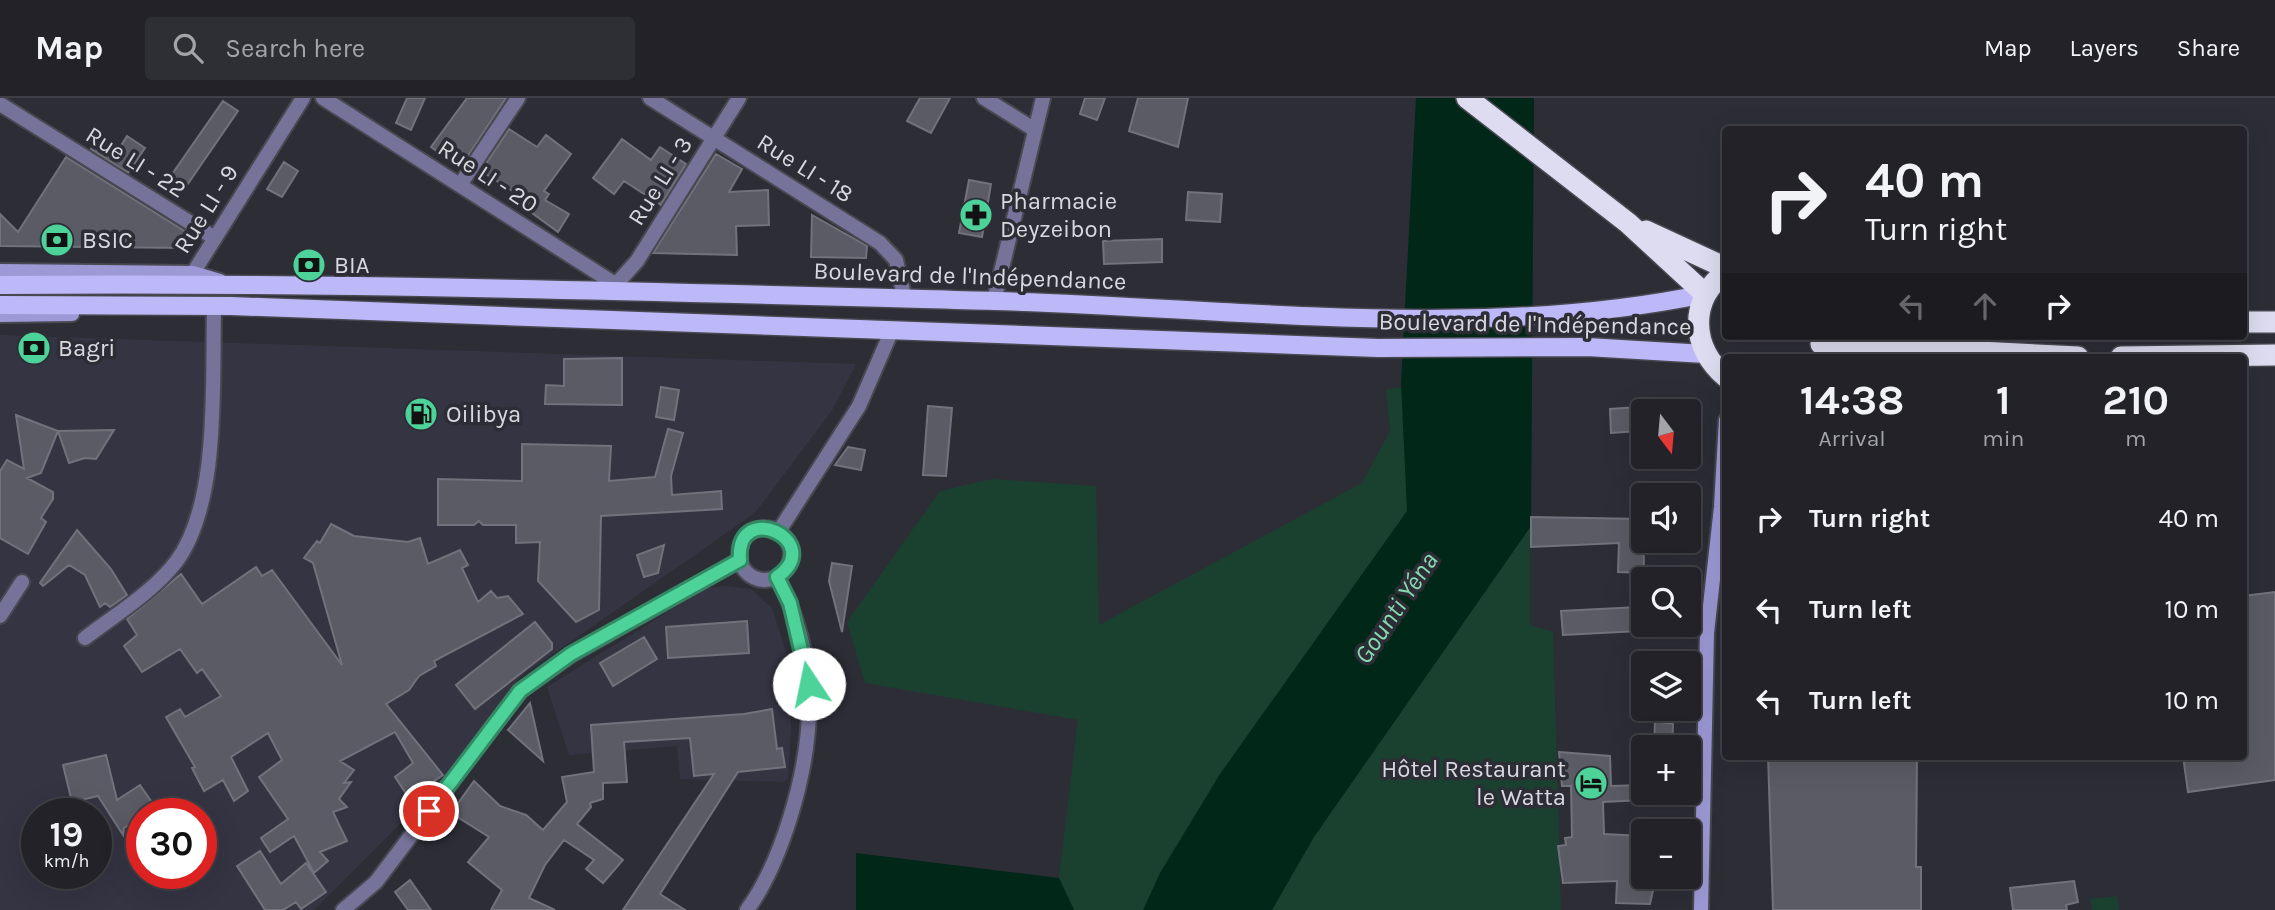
<!DOCTYPE html>
<html lang="en">
<head>
<meta charset="utf-8">
<style>
  :root { --surface:#222228; --page:#2e2f34; --text:#f1f3f6; --muted:#a2a4a8; --line:#3f3f45 }
  body { margin:0; font-family:Karla,sans-serif; background:var(--page); color:var(--text); height:100vh; display:flex; flex-direction:column; font-size:26px; white-space:nowrap }
  * { box-sizing:border-box; margin:0 }
  p { font-size:23px; color:var(--muted) }
  .icon { flex:none; width:38px; height:38px; fill:none; stroke:currentColor; stroke-width:2; stroke-linecap:round; stroke-linejoin:round }
  .map { position:relative; flex:1; overflow:hidden }
  .drawer { position:absolute; left:1722px; top:256px; width:525px; height:406px; display:flex; flex-direction:column; background:var(--surface); border-radius:7px; box-shadow:0 7px 28px #0002,0 0 0 2px var(--line) }
  .drawer>* { flex:none }
  .top-card { position:absolute; left:1722px; top:28px; width:525px; height:214px; border-radius:7px; box-shadow:0 7px 28px #0002,0 0 0 2px var(--line); background:#222228; color:var(--text); overflow:hidden }
  .needle { width:46px; rotate:164deg }
  .fabs { position:absolute; left:1631px; top:301px; display:grid; gap:14px }
  .fabs a { display:grid; place-items:center; width:70px; height:70px; border-radius:7px; background:var(--surface); box-shadow:0 7px 28px #0002,0 0 0 2px var(--line); font-size:35px }
  .speed { position:absolute; left:21px; top:700px; display:flex; gap:14px; font-size:35px; font-weight:700; text-align:center }
  .speed>* { display:grid; place-content:center; width:91px; height:91px; border-radius:50%; background:var(--surface); box-shadow:0 7px 28px #0002,0 0 0 2px var(--line); line-height:1 }
  .speed small { font-size:18px; font-weight:400 }
  .speed .limit { border:10px solid #d22; background:#fff; color:#111 }
  .pin { position:absolute; display:grid; place-items:center; width:60px; height:60px; color:#fff; margin:-30px; border:4px solid #fff; border-radius:50%; box-shadow:0 2px 7px #0007 }
  .me { position:absolute; width:77px; margin:-38px; rotate:349deg; stroke-linejoin:round; filter:drop-shadow(0 0 5px #0008) }
  .turn { display:flex; align-items:center; gap:24px; height:147px; padding:0 28px; font-size:32px }
  .turn .icon { width:91px; height:91px; stroke-width:2.5 }
  .turn b { display:block; font-size:49px; line-height:60px }
  .lanes { display:flex; align-items:center; height:66px; padding:0 28px; background:#0003; justify-content:center; gap:35px; direction:ltr }
  .lanes .off { opacity:.35 }
  .eta { display:flex; justify-content:space-evenly; align-items:center; height:119px; text-align:center }
  .eta b { font-size:42px; font-weight:700; line-height:49px }
  ul { padding:0; list-style:none }
  li { display:flex; align-items:center; gap:21px; height:91px; padding:0 28px }
  li div { flex:1 }
  li b { display:block; font-size:26px }
  li em { font-style:normal }
  header { display:flex; align-items:center; gap:42px; box-sizing:border-box; height:98px; padding:0 35px; background:var(--surface); border-bottom:2px solid var(--line) }
  header strong { font-size:33px }
  nav { display:flex; gap:38px; margin-inline-start:auto; font-size:24px }
  .search { width:490px; height:63px; background:var(--page); display:flex; align-items:center; gap:18px; box-sizing:border-box; padding:0 24px; border-radius:7px; color:var(--muted); font-size:26px }
  .map>svg:first-child { display:block }
</style>
</head>
<body>
<header>
<strong>Map</strong>
<div class="search"><svg class="icon" aria-label="search" viewBox="0 0 24 24"><circle cx="10" cy="10" r="6"/><path d="M15 15l6 6"/></svg>Search here</div>
<nav><a>Map</a><a>Layers</a><a>Share</a></nav>
</header>
<div class="map">
<svg width="2275" height="812" viewBox="0 0 2275 812">
  <rect width="100%" height="100%" fill="#2d2d36"/>
  <path fill="#353443" fill-rule="evenodd" d="M0,237L856,266L833,311L755,415L520,579L436,690L314,812H0ZM37,716H96V775H37ZM142,716H201V775H142Z
    M726,488L751,491L772,510L788,560L791,631L788,680L784,684L680,681L677,648L569,657L547,589L706,490Z"/>
  <path fill="#1a412f" d="M1530,278V527L1553,534L1561,812H1074L1059,780L1078,622L865,585L847,524L940,393L992,381L1096,388L1099,527L1362,385L1390,333L1386,291Z
    M2117,798L2119,812H2092L2090,801Z"/>
  <path fill="#002717" d="M1416,0H1534L1531,428L1314,739L1272,812H1143L1160,775L1220,676L1407,413L1401,285Z
    M856,755L1059,780L1074,812H856Z"/>
  <path fill="#5b5b65" stroke="#72727c" stroke-width="2" d="M407,0H425L411,32L396,25Z
    M467,0H506L460,70L431,49Z
    M920,0H950L931,35L907,23Z
    M1085,0H1105L1097,22L1080,16Z
    M1138,0H1188L1178,49L1129,33Z
    M223,3L238,13L185,90L170,79Z
    M509,31L537,49L546,37L571,56L544,93L549,96L545,102L569,116L558,134L521,107L525,101L481,73Z
    M127,38L145,50L128,75L91,51L95,44L115,57Z
    M622,41L651,62L660,49L686,66L661,107L624,83L614,96L593,80Z
    M716,56L742,71L729,94L768,92L769,127L736,128L737,157L653,155Z
    M66,59L194,139L186,150L0,148V116L18,134Z
    M284,64L298,73L282,99L267,91Z
    M969,82L991,86L982,139L959,135Z
    M1188,94L1222,96L1220,124L1186,122Z
    M812,117L867,148L866,160L811,159Z
    M1162,141V164L1104,166L1103,143Z
    M622,260V307L545,306L546,287L564,288V261Z
    M661,289L679,292L674,322L656,319Z
    M928,308L952,310L946,378L923,377Z
    M1638,309L1639,333L1611,335L1610,311Z
    M16,317L58,333L41,375L27,380L53,394V401L41,420L46,424L28,456L0,440V373L7,362L24,371Z
    M668,331L683,335L671,378L672,397L721,393L722,411L601,418L599,512L576,524L538,483L540,444L516,445V427H483L479,423L474,427H438V381L522,383V346L611,348L609,383L655,379Z
    M114,332L96,361L85,360L69,365L58,333Z
    M848,349L865,352L861,372L835,367Z
    M1531,419L1643,421L1644,475L1618,474L1619,445L1531,449Z
    M331,426L354,438L408,444L420,440L428,466L460,452L468,467L462,470L478,504L491,493L497,500L508,498L523,516L434,563L436,568L419,578L409,592L386,606L443,677L409,700L395,679L413,665L395,634L340,663L354,672L344,685L351,684L339,701L347,709L333,714L347,743L320,754L328,763L314,775L294,738L270,754L261,740L288,721L259,679L282,662L268,635L231,659L248,693L234,703L223,682L204,693L192,670L195,669L166,619L180,611L185,619L221,598L202,571L197,575L180,551L142,574L124,548L137,537L127,521L181,476L202,506L256,469L262,478L272,472L342,567L313,465L304,460L317,443L320,445Z
    M77,432L111,471L127,497L110,509L105,505L100,509L85,477L69,467L43,488L40,485Z
    M664,447L658,475L644,479L637,457Z
    M832,465L852,468L842,534L829,483Z
    M2275,494V682L2188,694L2183,658H2244V498Z
    M1638,509L1639,533L1563,537L1561,513Z
    M747,523L749,555L668,560L666,529Z
    M535,524L552,545V551L475,611L456,587Z
    M644,539L657,561L613,588L600,565Z
    M530,605L543,663L508,632Z
    M772,611L777,651L782,650L785,669L738,674L660,796L685,812H623L714,676L694,678L690,640L624,644L627,684L603,685V701L590,705L591,709L577,726L623,762L603,785L586,771L594,762L564,742L545,767L529,800L555,812H491L502,792L468,764L489,739L451,715L474,683L500,708L526,717L543,732L567,704L562,679L594,674L591,627L744,616Z
    M1655,623L1673,626L1672,649H1654Z
    M1559,654L1610,658L1611,688L1643,687V702L1603,704L1604,736L1643,738V779H1656L1650,806L1616,805L1617,783L1563,785L1558,748L1566,747L1565,740L1572,739L1571,688H1562Z
    M106,657L117,702L140,687L156,710L142,716V719L124,730L123,737L98,698L72,704L63,667Z
    M1768,658H1917L1916,769H1921V812H1773Z
    M260,753L281,786L306,765L326,794L301,811L296,804L283,812H265L237,768Z
    M410,782L431,812H408L395,794Z
    M2074,783L2078,804L2066,807L2067,812H2013L2010,790Z"/>
  <g fill="none" stroke-linecap="round" stroke-linejoin="round">
    <defs>
      <path id="street" d="M323,0L615,186
        M650,0L880,145L896,162L905,202
        M984,0L1035,32
        M0,6L213,139
        M460,87L518,0
        M193,175L303,0
        M607,190L620,182L637,163L739,0
        M994,203L1043,0
        M739 456a26 26 0 1 1 52 0a26 26 0 1 1-52 0Z
        M779,433L859,308L892,232
        M0,518L22,484
        M85,540C115,517 153,494 176,464C220,405 212,285 214,212
        M343,812L376,784L520,593L571,557L740,462
        M747,812C767,785 780,752 790,720C816,636 819,558 777,479"/>
      <path id="secondary" d="M0,173L193,175L220,183
        M0,217L72,216
        M1701,812L1707,535L1721,409L1726,322"/>
      <path id="primary" d="M0,187C332,184 663,194 995,203C1230,209 1473,244 1705,196
        M0,207L231,208L1378,250L1587,249L1705,256"/>
      <path id="highway" d="M1467,0L1628,125L1705,196
        M1646,133L1726,170
        M1726,174C1688,202 1691,250 1726,279
        M2244,224H2275
        M1821,246L2078,259
        M2121,259L2275,257"/>
    </defs>
    <use href="#street" stroke="#484851" stroke-width="18"/>
    <use href="#secondary" stroke="#484851" stroke-width="18"/>
    <use href="#primary" stroke="#484851" stroke-width="21"/>
    <use href="#highway" stroke="#484851" stroke-width="24"/>
    <use href="#street" stroke="#757399" stroke-width="14"/>
    <use href="#secondary" stroke="#9d99d6" stroke-width="14"/>
    <use href="#primary" stroke="#bdb9f8" stroke-width="18"/>
    <use href="#highway" stroke="#dddcf0" stroke-width="21"/>
  </g>
  <g fill="none" stroke-linecap="round" stroke-linejoin="round">
    <defs>
      <path id="route" d="M429,713L520,593L571,556L740,462C735,400 828,443 777,479L790,505L809,586"/>
    </defs>
    <use href="#route" stroke="#328964" stroke-width="18"/>
    <use href="#route" stroke="#4dd39a" stroke-width="12"/>
  </g>
  <defs>
    <symbol id="pharmacy-disc" viewBox="-11 -11 22 22"><circle r="9.5" fill="#4dd39a" stroke="#2d2d36"/><path d="M-2-6h4v4h4v4h-4v4h-4v-4h-4v-4h4Z" fill="#111"/></symbol>
    <symbol id="bank-disc" viewBox="-11 -11 22 22"><circle r="9.5" fill="#4dd39a" stroke="#2d2d36"/><path d="M-6-4H6V4H-6ZM0-2.3a2.3 2.3 0 1 0 0 4.6a2.3 2.3 0 1 0 0-4.6Z" fill="#111"/></symbol>
    <symbol id="fuel-disc" viewBox="-11 -11 22 22"><circle r="9.5" fill="#4dd39a" stroke="#2d2d36"/><path d="M-5.5-6h7V0h2V4h1.3V-2.5L3-4.5l.8-.8L6-3V5H2.5V1h-1V6h-7ZM-4.2-4.7v3.2H.2V-4.7Z" fill="#111"/></symbol>
    <symbol id="hotel-disc" viewBox="-11 -11 22 22"><circle r="9.5" fill="#4dd39a" stroke="#2d2d36"/><path d="M-6-4.5h1.5V1H6V5H4.5V3h-9V5H-6ZM-4 0a1.8 1.8 0 1 1 3.6 0ZM.5 0V-2.5h3Q6-2.5 6 0Z" fill="#111"/></symbol>
  </defs>
  <g fill-rule="evenodd">
    <use href="#pharmacy-disc" x="957" y="98" width="38" height="38"/>
    <use href="#bank-disc" x="38" y="123" width="38" height="38"/>
    <use href="#bank-disc" x="290" y="148" width="38" height="38"/>
    <use href="#bank-disc" x="15" y="231" width="38" height="38"/>
    <use href="#fuel-disc" x="402" y="297" width="38" height="38"/>
    <use href="#hotel-disc" x="1572" y="666" width="38" height="38"/>
  </g>
  <g text-anchor="middle" dominant-baseline="central" stroke-width="7" stroke-linejoin="round" paint-order="stroke">
    <g font-size="24" fill="#d8d8de" stroke="#2d2d36">
      <text transform="translate(136 64) rotate(32)">Rue LI - 22</text>
      <text transform="translate(805 70) rotate(32)">Rue LI - 18</text>
      <text transform="translate(488 78) rotate(33)">Rue LI - 20</text>
      <text transform="translate(660 83) rotate(-58)">Rue LI - 3</text>
      <text transform="translate(206 111) rotate(-58)">Rue LI - 9</text>
      <text transform="translate(970 178) rotate(2)">Boulevard de l'Indépendance</text>
      <text transform="translate(1535 226) rotate(1)">Boulevard de l'Indépendance</text>
    </g>
    <g font-size="24" fill="#d8d8de" stroke="#2d2d36" text-anchor="start">
      <text x="1000" y="103">Pharmacie<tspan x="1000" dy="28">Deyzeibon</tspan></text>
      <text x="82" y="142">BSIC</text>
      <text x="334" y="167">BIA</text>
      <text x="58" y="250">Bagri</text>
      <text x="446" y="316">Oilibya</text>
      <text x="1566" y="671" text-anchor="end">Hôtel Restaurant<tspan x="1566" dy="28">le Watta</tspan></text>
    </g>
    <g font-size="26" font-style="italic" fill="#86d9b0" stroke="#2d2d36">
      <text transform="translate(1396 510) rotate(-56)">Gounti Yéna</text>
    </g>
  </g>
</svg>
<div class="fabs">
<a><svg class="needle" viewBox="-14 -14 28 28"><path d="M0-13l5 13h-10z" fill="#e53935"/><path d="M0 13l5-13h-10z" fill="#a2a4a8"/></svg></a>
<a><svg class="icon" aria-label="sound" viewBox="0 0 24 24"><path d="M4 9h4l5-4v14l-5-4H4zM17 9q2 3 0 6"/></svg></a>
<a><svg class="icon" aria-label="search" viewBox="0 0 24 24"><circle cx="10" cy="10" r="6"/><path d="M15 15l6 6"/></svg></a>
<a><svg class="icon" aria-label="layers" viewBox="0 0 24 24"><path d="M12 4l9 5-9 5-9-5zM3 14l9 5 9-5"/></svg></a>
<a>+</a>
<a>−</a>
</div>
<div class="speed"><div>19<small>km/h</small></div><div class="limit">30</div></div>
<div class="pin" style="left:429px;top:713px;background:#d93025"><svg class="icon" aria-label="arrive" viewBox="0 0 24 24"><path d="M6 21V4h12l-3 4 3 4H6"/></svg></div>
<svg class="me" style="left:809px;top:586px" viewBox="-20 -20 40 40"><circle r="19" fill="#fff"/><path d="M0-13L10 11 0 6-10 11z" fill="#4dd39a"/></svg>
<div class="top-card">
<div class="turn"><svg class="icon" aria-label="right" viewBox="0 0 24 24"><path d="M7 20v-9h11M14 6l5 5-5 5"/></svg><div><b>40 m</b>Turn right</div></div>
<div class="lanes"><svg class="icon off" aria-label="left" viewBox="0 0 24 24"><path d="M17 20v-9H6M10 6l-5 5 5 5"/></svg><svg class="icon off" aria-label="ahead" viewBox="0 0 24 24"><path d="M12 20V5M6 11l6-6 6 6"/></svg><svg class="icon" aria-label="right" viewBox="0 0 24 24"><path d="M7 20v-9h11M14 6l5 5-5 5"/></svg></div>
</div>
<section class="drawer">
<div class="eta">
<div><b>14:38</b><p>Arrival</p></div>
<div><b>1</b><p>min</p></div>
<div><b>210</b><p>m</p></div>
</div>
<ul>
<li><svg class="icon" aria-label="right" viewBox="0 0 24 24"><path d="M7 20v-9h11M14 6l5 5-5 5"/></svg><div><b>Turn right</b></div><em>40 m</em></li>
<li><svg class="icon" aria-label="left" viewBox="0 0 24 24"><path d="M17 20v-9H6M10 6l-5 5 5 5"/></svg><div><b>Turn left</b></div><em>10 m</em></li>
<li><svg class="icon" aria-label="left" viewBox="0 0 24 24"><path d="M17 20v-9H6M10 6l-5 5 5 5"/></svg><div><b>Turn left</b></div><em>10 m</em></li>
</ul>
</section>
</div>
</body>
</html>
